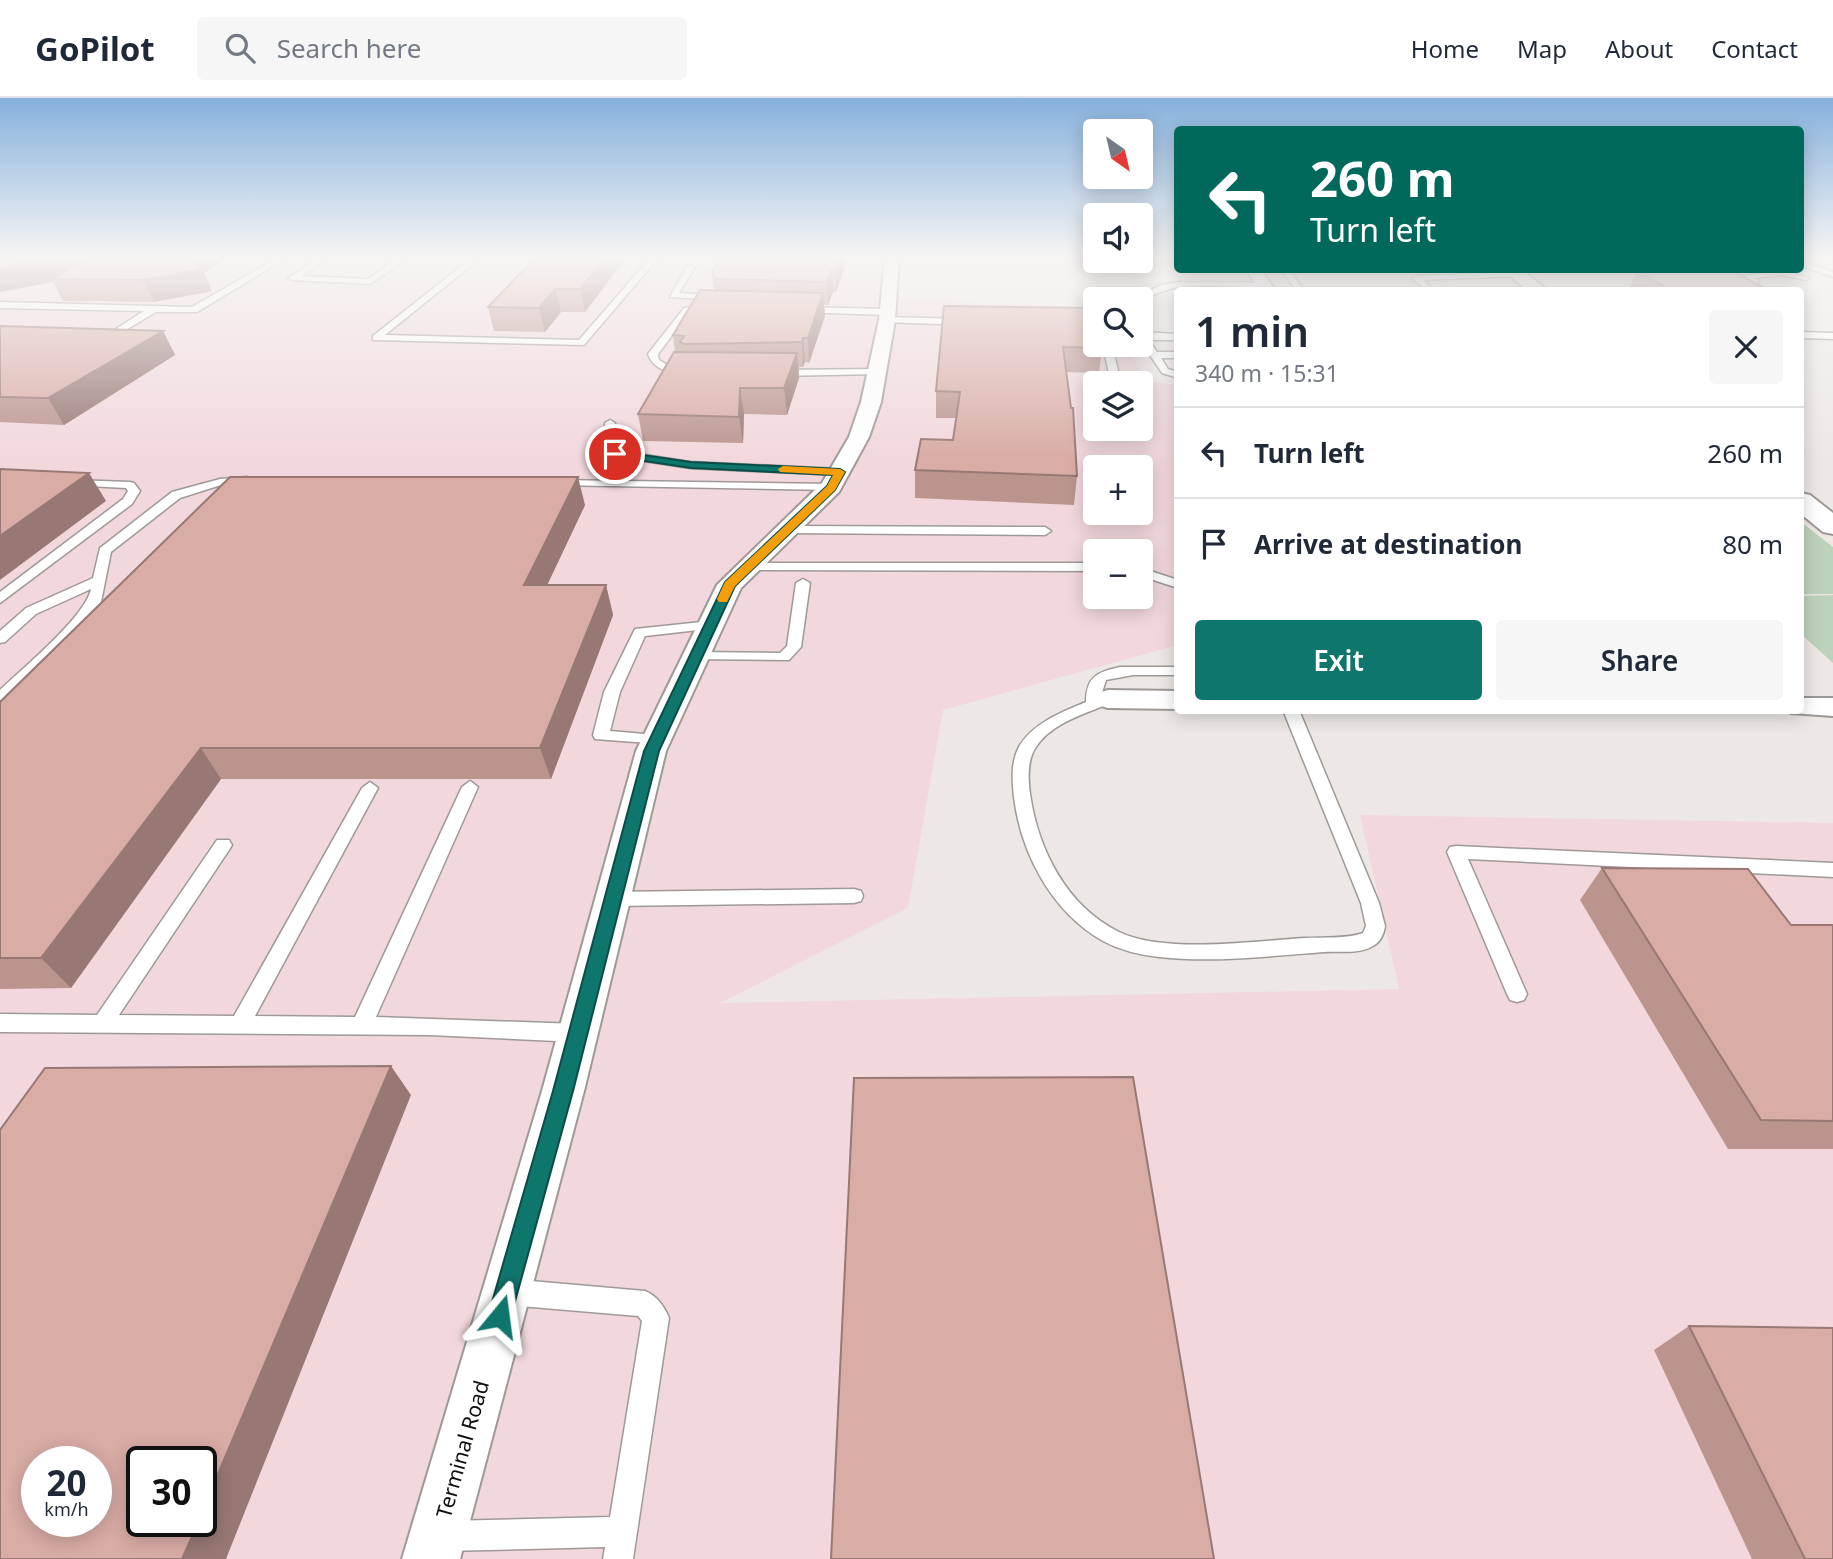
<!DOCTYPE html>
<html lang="en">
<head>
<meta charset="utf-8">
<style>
  :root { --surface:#fff; --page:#f6f6f7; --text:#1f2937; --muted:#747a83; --line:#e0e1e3; --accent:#0f766e }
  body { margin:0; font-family:"Noto Sans",sans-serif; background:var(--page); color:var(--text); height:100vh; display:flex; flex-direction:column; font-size:26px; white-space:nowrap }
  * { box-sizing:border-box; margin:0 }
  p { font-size:23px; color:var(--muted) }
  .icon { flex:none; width:38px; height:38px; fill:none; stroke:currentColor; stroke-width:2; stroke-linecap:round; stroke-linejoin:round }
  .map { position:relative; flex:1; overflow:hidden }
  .panel { position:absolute; left:1174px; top:189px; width:630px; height:427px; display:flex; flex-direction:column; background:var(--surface); border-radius:7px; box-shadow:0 4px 18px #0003 }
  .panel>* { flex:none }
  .guide { position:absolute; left:1174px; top:28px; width:630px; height:147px; border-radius:7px; box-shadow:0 4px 18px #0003; background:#00695c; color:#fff; overflow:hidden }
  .needle { width:46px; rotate:146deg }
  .fabs { position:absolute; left:1083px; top:21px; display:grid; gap:14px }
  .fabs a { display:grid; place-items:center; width:70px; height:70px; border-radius:7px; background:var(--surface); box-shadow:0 4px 18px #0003; font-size:35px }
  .speed { position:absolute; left:21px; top:1348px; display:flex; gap:14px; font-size:35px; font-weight:700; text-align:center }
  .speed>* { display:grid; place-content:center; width:91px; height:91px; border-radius:50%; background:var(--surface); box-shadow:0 4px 18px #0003; line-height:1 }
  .speed small { font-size:18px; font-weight:400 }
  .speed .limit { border:4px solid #111; border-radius:10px; background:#fff; color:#111 }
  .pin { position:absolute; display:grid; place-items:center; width:60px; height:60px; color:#fff; margin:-30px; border:4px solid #fff; border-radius:50%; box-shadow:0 2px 7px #0007 }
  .me { position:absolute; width:77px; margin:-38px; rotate:16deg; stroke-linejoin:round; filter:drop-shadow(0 0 5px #0008) }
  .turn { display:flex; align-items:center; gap:24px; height:147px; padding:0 21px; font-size:32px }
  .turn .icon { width:91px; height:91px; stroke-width:2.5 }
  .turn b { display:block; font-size:49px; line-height:60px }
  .round { display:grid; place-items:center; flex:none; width:74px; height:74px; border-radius:7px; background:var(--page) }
  .head { display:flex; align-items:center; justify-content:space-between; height:119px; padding:0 21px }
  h1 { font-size:42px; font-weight:600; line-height:52px }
  .cta { display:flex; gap:14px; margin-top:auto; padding:14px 21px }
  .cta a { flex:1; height:80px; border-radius:7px; background:var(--accent); color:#fff; font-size:28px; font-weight:600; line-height:80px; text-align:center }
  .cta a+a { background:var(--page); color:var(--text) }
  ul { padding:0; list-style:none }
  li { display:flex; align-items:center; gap:21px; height:91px; padding:0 21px; border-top:2px solid var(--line) }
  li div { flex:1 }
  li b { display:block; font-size:26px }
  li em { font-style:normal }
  header { display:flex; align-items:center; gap:42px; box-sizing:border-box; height:98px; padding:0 35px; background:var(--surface); border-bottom:2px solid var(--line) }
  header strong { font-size:33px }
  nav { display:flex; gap:38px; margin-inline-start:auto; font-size:24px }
  .search { width:490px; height:63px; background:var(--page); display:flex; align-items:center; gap:18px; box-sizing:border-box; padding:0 24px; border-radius:7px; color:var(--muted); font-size:26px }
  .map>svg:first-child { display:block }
</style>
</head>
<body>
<header>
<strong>GoPilot</strong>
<div class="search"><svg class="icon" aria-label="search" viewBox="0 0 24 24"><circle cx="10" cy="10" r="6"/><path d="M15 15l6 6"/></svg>Search here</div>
<nav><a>Home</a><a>Map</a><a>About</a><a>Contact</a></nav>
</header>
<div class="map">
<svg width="1833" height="1461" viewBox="0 0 1833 1461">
  <rect width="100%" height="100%" fill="#ede8e6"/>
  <path fill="#f2d8dd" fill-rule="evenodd" d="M0,158H882L877,200L1095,211L1096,247H1127L1145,283L1178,287V547L943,612L908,810L720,905L1399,891L1360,717L1833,725V1461H0ZM1096,285H1141V331H1096ZM1096,369H1141V415H1096ZM1096,453H1141V499H1096ZM37,1363H96V1423H37ZM142,1363H201V1423H142Z"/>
  <path fill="#bdd2bb" d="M1801,424L1833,449V496H1801Z
    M1833,497V565L1801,536V498Z"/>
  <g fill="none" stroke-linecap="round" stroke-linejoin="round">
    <defs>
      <path id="lane" d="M281,158H290L197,214H156L114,239L109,236L111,234L144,213L0,210V204L192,209Z
        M323,158H332L301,178L368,181L400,158L410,159L370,186L292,182L288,180Z
        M474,158H483L385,237L579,242L652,158H660L584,247L373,242V238Z
        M1801,163L1833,174V179L1801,168Z
        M688,167L695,169L679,195L713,197L716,202L670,199Z
        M1281,172H1289L1304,192H1296Z
        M1782,173L1810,180L1806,182L1782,177L1755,180L1759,184L1755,186L1743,178Z
        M1518,174L1521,178L1423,182L1434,192H1426L1412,180L1416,178Z
        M1181,184L1264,185L1268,187L1264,189C1236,189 1207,186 1179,189C1162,191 1148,202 1132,201L1161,187Z
        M709,206L712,211L690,214L658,256L659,262L669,268L690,274V278C675,278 653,272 648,256L684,210Z
        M800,209L888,211L892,214L888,217L797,214Z
        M887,219L964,221L968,224L964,227L884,224L883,222Z
        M1141,234L1178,236V242H1149L1157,254H1178V260H1161L1168,271L1178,274V280L1162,275L1141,244Z
        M1801,234L1833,235V241L1801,240Z
        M1103,247H1112L1121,285H1111Z
        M877,271L880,272V276L778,278L773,275L778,272Z
        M610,322L615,325L614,348L619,353L690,364L840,371L846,374L840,377L690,370L611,358L603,348L605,325Z
        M247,379L253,382L251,384L221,387L180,400L111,454L101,504L66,545L5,603L0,605V592C22,571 86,518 91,491L36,516L5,544L0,545V533L26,510L93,480L100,450L172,394L220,381Z
        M73,382L130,384L134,385L140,393L132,406L0,505V494L123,401L128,393L126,390L69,387L67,385Z
        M555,382L831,386L837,389L831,392L551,387V383Z
        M788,428L1045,429L1051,433L1045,437L784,435V429Z
        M749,465H1096V473L744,472V466Z
        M1141,470L1178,482V490L1141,478Z
        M803,481L810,485L801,549L789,562L691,561L689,558L696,554L780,555L787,548L796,485Z
        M711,523L718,527L716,530L645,538L620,594L610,633L656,637L664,642L662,646L595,641L593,637L604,594L635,531Z
        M1120,569H1178V577H1133L1106,582L1101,598H1113L1116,601L1113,604C1088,615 1052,624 1036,649C1027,662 1028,681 1030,696C1038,751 1066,808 1119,834C1165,856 1254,843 1305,840C1322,839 1346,841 1363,835L1366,828L1361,805L1283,612H1299L1379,805L1385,828C1384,836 1380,845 1371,849C1359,856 1338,853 1324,854C1270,858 1213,865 1159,859C1140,857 1120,852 1103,843C1052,814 1021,756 1014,699C1012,681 1011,662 1020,647C1035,624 1062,614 1086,604C1086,579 1097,574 1120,569Z
        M470,683L478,689L376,919L578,926L585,929L588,935L585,941L578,944L429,937L0,934V916L97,917L217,742H229L232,747L229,752L119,917L234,918L362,690L370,684L378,690L255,918L355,919L462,689Z
        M1456,748L1833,765V779L1468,761L1527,896L1524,902L1517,904L1510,902L1507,896L1447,754L1450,749Z
        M854,791L861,793L863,798L861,803L854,805L613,808L606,806L604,801L606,796L613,794Z
        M508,1181L645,1193C657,1198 664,1208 669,1220L633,1461H603L605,1449L445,1453L435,1448L430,1438L435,1428L445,1423L610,1419L642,1223L638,1218L508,1207L499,1203L495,1194L499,1185Z"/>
      <path id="street" d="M885,158H899L895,222L881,304L869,339L839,394L741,490L666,653L584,993L460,1461H402L542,993L636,653L717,487L822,385L849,339L861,304L879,222Z
        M1247,172H1261L1275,192H1259Z
        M1108,592L1178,593V611L1108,610L1098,607L1093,601L1098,595Z
        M1801,600H1833V618L1791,615L1789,612H1801Z"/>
      <path id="secondary" d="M1503,172H1522L1547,192H1527Z
        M1801,395L1810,397L1833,415V436L1823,434L1801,416Z"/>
    </defs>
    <use href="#lane" stroke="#9d9997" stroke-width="3"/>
    <use href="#street" stroke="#9d9997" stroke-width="4"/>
    <use href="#secondary" stroke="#9d9997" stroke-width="4"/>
    <use href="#lane" fill="#fff" fill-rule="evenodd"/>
    <use href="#street" fill="#fff" fill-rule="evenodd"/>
    <use href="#secondary" fill="#fff" fill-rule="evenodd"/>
  </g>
  <path fill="#bb948e" d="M0,158L204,175L212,193L154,204L63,203L53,184Z
    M623,164L585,214H561L545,234L494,233L488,209Z
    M845,169L836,194H833L828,207H824L825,218L809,265L805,264L803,269H799V280L787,317L744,316L743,345L643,343L638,316L675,254L673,237L714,192L712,173Z
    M1637,172L1768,192H1635L1630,189Z
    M1094,210L1102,250L1099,275L1066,274L1077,378L1074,407L915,400V372L953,342L956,320H936V293Z
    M0,228L163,233L175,257L64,327L0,324Z
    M585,407L547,487H606L613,517L551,681H221L71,890L0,891V604Z
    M1602,770L1791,827H1833V1051H1728L1580,802Z
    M1689,1228L1833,1461H1752L1654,1252Z"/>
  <path fill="#987874" d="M63,158H116L51,181L53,184L0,194V170Z
    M188,158H230L204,175L212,193L154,204L143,182Z
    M607,158H621L623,164L585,214L580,191Z
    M840,158H844L845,169L836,194L835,171Z
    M832,171L833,194L828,207L827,184Z
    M555,191L561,214L545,234L539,210Z
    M823,195L825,218L809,265L808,240Z
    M163,233L175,257L64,327L48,300Z
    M803,240L805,264L803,269L802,244Z
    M797,255L799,280L787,317L784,290Z
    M740,290L744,316L743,345L739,319Z
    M89,375L106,403L0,482V438Z
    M578,379L585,407L533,517L524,487Z
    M606,487L613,517L551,681L540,650Z
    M201,650L221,681L71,890L41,860Z
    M391,968L411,997L226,1461H182L199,1423H201V1416Z"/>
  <path fill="#d9aca5" stroke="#987874" stroke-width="2" fill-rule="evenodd" d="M0,158H63L0,170Z
    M94,158H189L202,171L143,182L51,181Z
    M537,158H607L580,191H555L539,210L488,209Z
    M721,158H840L835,171H832L827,184L715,181L712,173Z
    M1637,172H1731L1768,192H1670Z
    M700,192L823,195L808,240H803L802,244L684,246L680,244L684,238L673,237Z
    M944,208L1094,210L1096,216V247H1102V250L1063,249L1071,310H1073L1077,378L915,372L921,341L953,342L960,294L936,293Z
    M0,228L163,233L48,300L0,299Z
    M674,254L797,255L784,290H740L739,319L638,316Z
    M0,371L89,375L0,438Z
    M230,379H578L524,487H606L540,650H201L41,860H0V604Z
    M1602,770L1748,771L1791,827H1833V1023L1761,1022Z
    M391,968L201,1416V1363H142V1423H199L182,1461H0V1032L45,970ZM37,1363H96V1423H37Z
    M1133,979L1214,1461H831L854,980Z
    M1689,1228L1833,1230V1461H1805Z"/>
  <linearGradient id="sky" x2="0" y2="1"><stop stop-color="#85b1dc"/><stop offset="0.44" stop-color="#f7f5f4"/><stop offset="1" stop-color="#f7f5f4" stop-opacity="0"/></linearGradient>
  <rect width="1833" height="362" fill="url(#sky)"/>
  <path fill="#0f766e" stroke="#0a4d48" stroke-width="2" d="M615,353L691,364L840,371L845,374L835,392L735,488L659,653L573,993L511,1218L508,1226L500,1230L491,1226L488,1218L553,993L644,653L725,484L827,388L833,377L691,370L611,358V354Z"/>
  <path fill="#f59e0b" d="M783,368L840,371L845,374L835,392L735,488L727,504H719L717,501L725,484L827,388L833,377L780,374L778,371Z"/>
  <g text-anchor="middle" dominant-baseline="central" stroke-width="6" stroke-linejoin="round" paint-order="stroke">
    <g font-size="21" fill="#0f0d0c" stroke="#fff">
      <text transform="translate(462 1351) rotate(-74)">Terminal Road</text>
    </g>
  </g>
</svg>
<div class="fabs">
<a><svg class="needle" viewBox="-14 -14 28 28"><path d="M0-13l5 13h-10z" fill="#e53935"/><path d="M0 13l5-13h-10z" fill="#747a83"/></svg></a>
<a><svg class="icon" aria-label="sound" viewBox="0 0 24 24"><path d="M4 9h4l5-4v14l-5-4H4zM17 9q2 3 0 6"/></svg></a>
<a><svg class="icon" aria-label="search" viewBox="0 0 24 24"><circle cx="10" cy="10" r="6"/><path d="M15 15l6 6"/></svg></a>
<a><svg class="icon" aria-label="layers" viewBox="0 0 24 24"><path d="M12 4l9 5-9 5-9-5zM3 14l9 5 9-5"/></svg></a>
<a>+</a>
<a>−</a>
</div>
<div class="speed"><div>20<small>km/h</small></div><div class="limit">30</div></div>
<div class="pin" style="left:615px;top:356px;background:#d93025"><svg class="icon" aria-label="arrive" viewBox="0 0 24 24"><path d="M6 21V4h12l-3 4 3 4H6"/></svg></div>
<svg class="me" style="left:500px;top:1218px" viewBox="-20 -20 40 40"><path d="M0-17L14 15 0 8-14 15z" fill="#0f766e" stroke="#fff" stroke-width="4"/></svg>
<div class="guide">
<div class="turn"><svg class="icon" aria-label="left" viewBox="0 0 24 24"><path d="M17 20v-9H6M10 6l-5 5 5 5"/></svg><div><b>260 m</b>Turn left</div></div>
</div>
<section class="panel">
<div class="head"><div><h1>1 min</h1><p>340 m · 15:31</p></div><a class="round"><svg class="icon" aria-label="close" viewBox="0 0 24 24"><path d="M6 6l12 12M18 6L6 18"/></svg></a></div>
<ul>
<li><svg class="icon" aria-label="left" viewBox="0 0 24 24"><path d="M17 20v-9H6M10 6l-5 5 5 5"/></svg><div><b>Turn left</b></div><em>260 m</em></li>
<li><svg class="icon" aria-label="arrive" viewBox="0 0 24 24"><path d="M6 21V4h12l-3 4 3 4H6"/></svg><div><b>Arrive at destination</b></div><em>80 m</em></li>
</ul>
<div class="cta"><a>Exit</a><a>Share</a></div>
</section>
</div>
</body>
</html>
